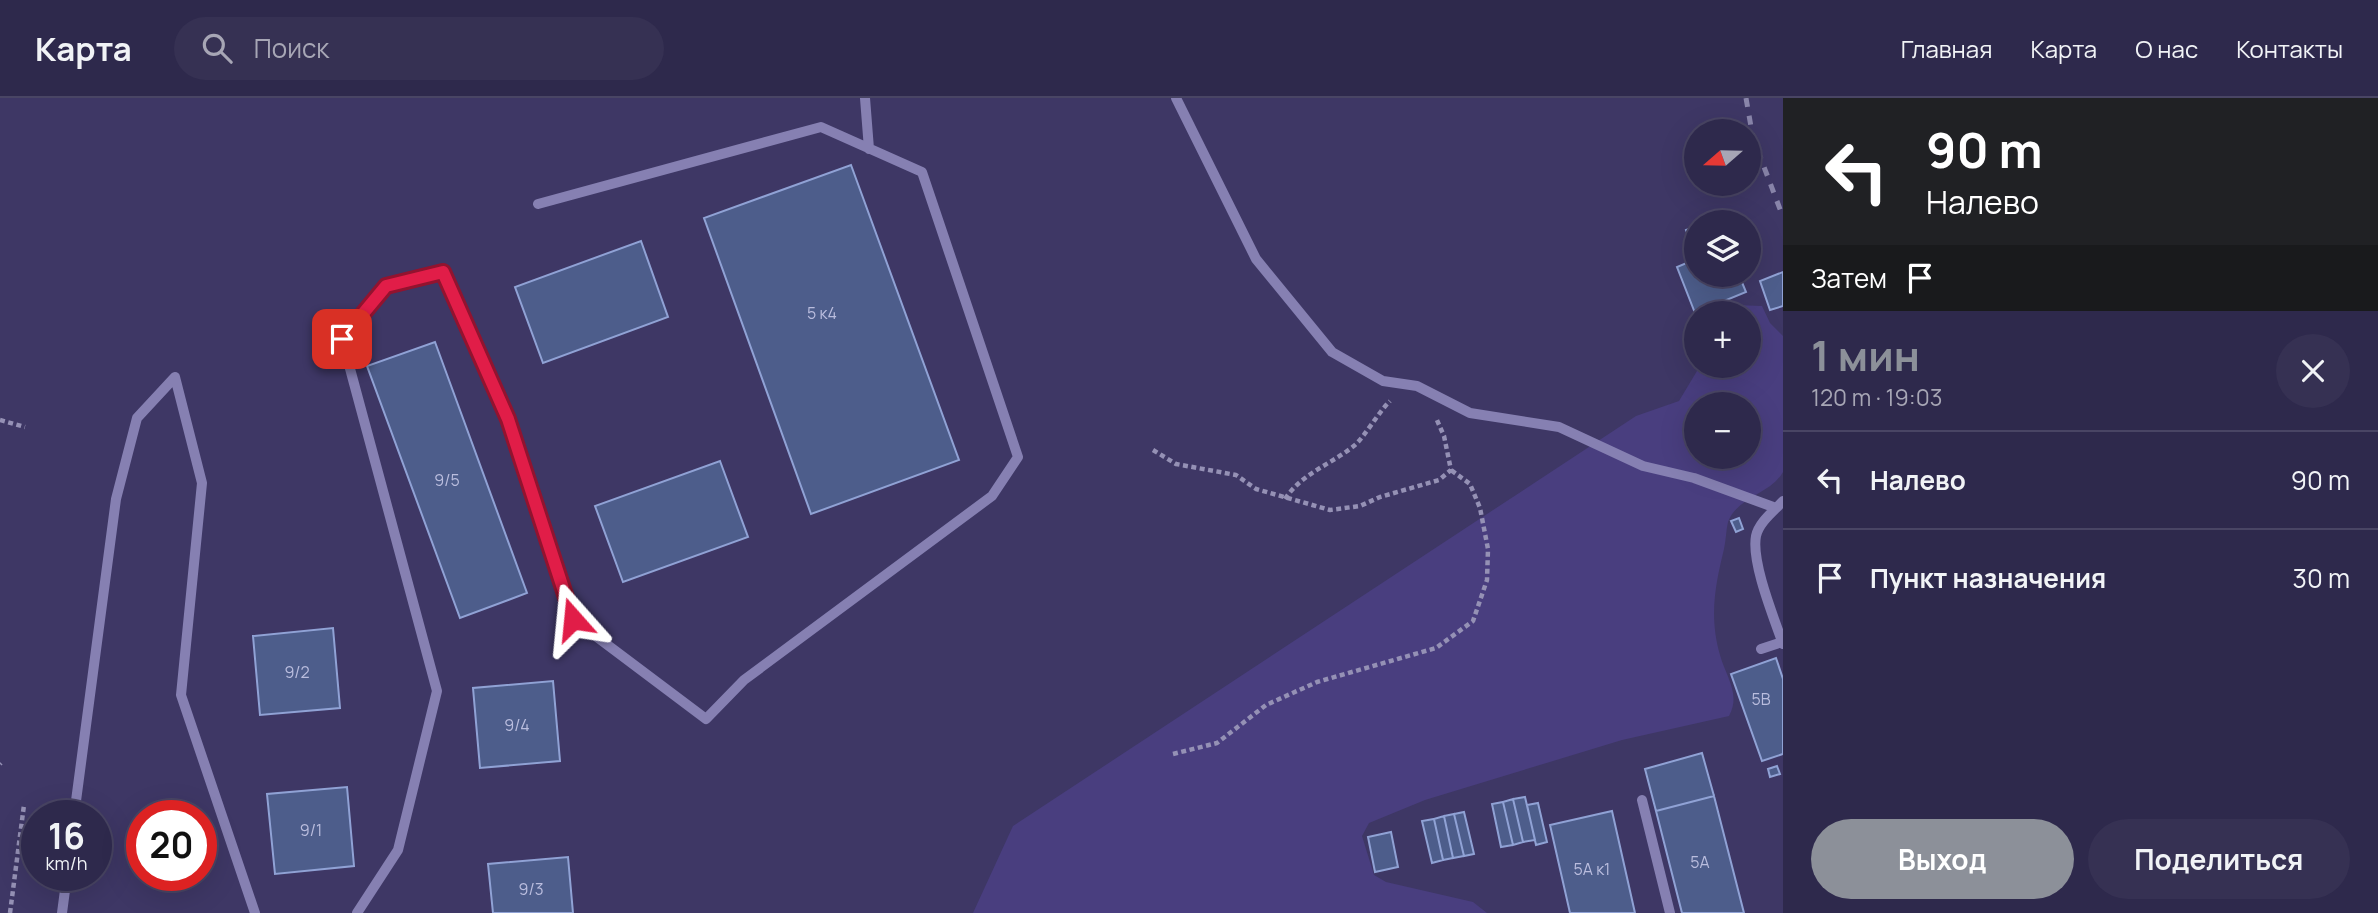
<!DOCTYPE html>
<html lang="ru">
<head>
<meta charset="utf-8">
<style>
  :root { --surface:#2e294c; --page:#363153; --text:#f1f3f6; --muted:#a7a6b5; --line:#494564; --accent:#8c9099 }
  body { margin:0; font-family:Manrope,sans-serif; background:var(--page); color:var(--text); height:100vh; display:flex; flex-direction:column; font-size:26px; white-space:nowrap }
  * { box-sizing:border-box; margin:0 }
  p { font-size:23px; color:var(--muted) }
  .icon { flex:none; width:38px; height:38px; fill:none; stroke:currentColor; stroke-width:2; stroke-linecap:round; stroke-linejoin:round }
  .map { position:relative; flex:1; overflow:hidden }
  .side { display:flex; flex-direction:column; background:var(--surface); width:595px }
  .side>* { flex:none }
  .hud { background:#202124; color:#fff; overflow:hidden }
  .needle { width:46px; rotate:250deg }
  .controls { position:absolute; left:1684px; top:21px; display:grid; gap:14px }
  .controls a { display:grid; place-items:center; width:77px; height:77px; border-radius:50%; background:var(--surface); box-shadow:0 7px 28px #0002,0 0 0 2px var(--line); font-size:35px }
  .speed { position:absolute; left:21px; top:702px; display:flex; gap:14px; font-size:35px; font-weight:700; text-align:center }
  .speed>* { display:grid; place-content:center; width:91px; height:91px; border-radius:50%; background:var(--surface); box-shadow:0 7px 28px #0002,0 0 0 2px var(--line); line-height:1 }
  .speed small { font-size:18px; font-weight:400 }
  .speed .limit { border:10px solid #d22; background:#fff; color:#111 }
  .pin { position:absolute; display:grid; place-items:center; width:60px; height:60px; color:#fff; margin:-30px; border-radius:14px; box-shadow:0 4px 10px #0006 }
  .me { position:absolute; width:77px; margin:-38px; rotate:342deg; stroke-linejoin:round; filter:drop-shadow(0 0 5px #0008) }
  .turn { display:flex; align-items:center; gap:24px; height:147px; padding:0 28px; font-size:32px }
  .turn .icon { width:91px; height:91px; stroke-width:2.5 }
  .turn b { display:block; font-size:49px; line-height:60px }
  .then { display:flex; align-items:center; height:66px; padding:0 28px; background:#0003; gap:14px; font-size:26px }
  .round { display:grid; place-items:center; flex:none; width:74px; height:74px; border-radius:37px; background:var(--page) }
  .headline { display:flex; align-items:center; justify-content:space-between; height:119px; padding:0 28px }
  h1 { font-size:42px; font-weight:700; line-height:52px; color:var(--accent) }
  .button { display:flex; gap:14px; margin-top:auto; padding:14px 28px }
  .button a { flex:1; height:80px; border-radius:42px; background:var(--accent); color:#fff; font-size:28px; font-weight:700; line-height:80px; text-align:center }
  .button a+a { background:var(--page); color:var(--text) }
  ul { padding:0; list-style:none }
  li { display:flex; align-items:center; gap:21px; height:98px; padding:0 28px; border-top:2px solid var(--line) }
  li div { flex:1 }
  li b { display:block; font-size:26px }
  li em { font-style:normal }
  header { display:flex; align-items:center; gap:42px; box-sizing:border-box; height:98px; padding:0 35px; background:var(--surface); border-bottom:2px solid var(--line) }
  header strong { font-size:33px }
  nav { display:flex; gap:38px; margin-inline-start:auto; font-size:24px }
  .search { width:490px; height:63px; background:var(--page); display:flex; align-items:center; gap:18px; box-sizing:border-box; padding:0 24px; border-radius:38px; color:var(--muted); font-size:26px }
  main { display:flex; flex:1; min-height:0 }
  .map>svg:first-child { display:block }
</style>
</head>
<body>
<header>
<strong>Карта</strong>
<div class="search"><svg class="icon" aria-label="search" viewBox="0 0 24 24"><circle cx="10" cy="10" r="6"/><path d="M15 15l6 6"/></svg>Поиск</div>
<nav><a>Главная</a><a>Карта</a><a>О нас</a><a>Контакты</a></nav>
</header>
<main>
<div class="map">
<svg width="1783" height="815" viewBox="0 0 1783 815">
  <rect width="100%" height="100%" fill="#3e3765"/>
  <path fill="#493e7f" fill-rule="evenodd" d="M1735,207L1762,208L1770,225L1783,238V374C1771,396 1737,399 1728,424C1726,432 1726,442 1724,451C1715,488 1709,519 1720,557C1726,579 1741,596 1729,618L1622,642L1425,702L1369,725L1362,738L1374,777L1386,784L1473,804L1487,815H973L1013,728L1636,318L1679,303L1700,268H1748V215H1716ZM1696,306H1748V359H1696Z"/>
  <path fill="#4d5d8b" stroke="#90a2d5" stroke-width="2" d="M851,67L959,362L811,416L704,120Z
    M1696,128V157L1686,132Z
    M641,143L668,219L543,265L515,189Z
    M1696,161V177H1739L1746,194L1695,215L1677,169Z
    M1783,174V208L1770,212L1760,183Z
    M435,244L527,495L460,520L367,268Z
    M720,363L748,439L623,484L595,408Z
    M1739,420L1743,431L1736,434L1731,423Z
    M333,530L340,610L260,617L253,538Z
    M1776,560L1783,581V656L1762,663L1731,576Z
    M553,583L560,663L480,670L473,590Z
    M1702,655L1714,698L1656,713L1645,671Z
    M1777,668L1780,676L1770,679L1768,671Z
    M347,689L354,768L275,776L267,696Z
    M1714,698L1744,815H1682L1656,713Z
    M1525,699L1535,742L1523,744L1513,701Z
    M1513,701L1523,744L1513,747L1503,704Z
    M1503,704L1513,747L1501,749L1492,706Z
    M1538,705L1547,744L1536,747L1527,707Z
    M1612,713L1635,815H1570L1550,727Z
    M1464,714L1474,756L1464,758L1454,716Z
    M1454,716L1464,758L1453,760L1444,718Z
    M1444,718L1453,760L1443,762L1434,721Z
    M1434,721L1443,762L1432,765L1422,723Z
    M1391,734L1398,769L1375,774L1368,739Z
    M568,759L573,815H493L488,766Z"/>
  <g fill="none" stroke-linecap="round" stroke-linejoin="round">
    <path stroke="#9591b5" stroke-width="4.5" stroke-dasharray="5 3.5" stroke-linecap="butt" d="M0,322L25,329
      M1153,352L1176,366L1236,377L1256,391L1330,412L1360,408L1380,399L1439,382L1451,372L1444,338L1436,320
      M1285,401C1302,375 1332,366 1355,347C1365,338 1378,315 1390,303
      M1173,656L1217,645L1266,607L1317,584L1436,550L1473,523L1487,482L1488,451L1480,410L1470,386L1451,372
      M0,666L1,665
      M10,815L24,707"/>
    <path stroke="#8680b2" stroke-width="10" d="M865,0L869,51
      M1176,0L1256,161L1332,254L1383,283L1417,288L1470,315L1559,329L1643,368L1694,380L1776,410
      M1783,403C1774,413 1759,424 1756,438C1751,464 1774,520 1783,546
      M1761,551L1782,544
      M1642,702L1670,815
      M74,718L116,401L137,320L175,279L202,385L181,597L255,815
      M62,815L67,777
      M357,815L398,752L437,593L342,241L386,188L443,174L508,321L573,521L706,621L744,582L992,398L1018,359L922,74L821,29L538,106"/>
    <path stroke="#8985aa" stroke-width="5" stroke-dasharray="9 9" stroke-linecap="butt" d="M1746,0L1753,40L1783,119"/>
  </g>
  <g fill="none" stroke-linecap="round" stroke-linejoin="round">
    <defs>
      <path id="route" d="M342,241L386,188L443,174L508,321L573,521"/>
    </defs>
    <use href="#route" stroke="#92132f" stroke-width="18"/>
    <use href="#route" stroke="#e11d48" stroke-width="12"/>
  </g>
  <g text-anchor="middle" dominant-baseline="central" stroke-width="5" stroke-linejoin="round" paint-order="stroke">
    <g font-size="16" fill="#babdde">
      <text x="822" y="215">5 к4</text>
      <text x="447" y="382">9/5</text>
      <text x="297" y="574">9/2</text>
      <text x="1761" y="601">5В</text>
      <text x="517" y="627">9/4</text>
      <text x="311" y="732">9/1</text>
      <text x="1700" y="764">5А</text>
      <text x="1592" y="771">5А к1</text>
      <text x="531" y="791">9/3</text>
    </g>
  </g>
</svg>
<div class="controls">
<a><svg class="needle" viewBox="-14 -14 28 28"><path d="M0-13l5 13h-10z" fill="#e53935"/><path d="M0 13l5-13h-10z" fill="#a7a6b5"/></svg></a>
<a><svg class="icon" aria-label="layers" viewBox="0 0 24 24"><path d="M12 4l9 5-9 5-9-5zM3 14l9 5 9-5"/></svg></a>
<a>+</a>
<a>−</a>
</div>
<div class="speed"><div>16<small>km/h</small></div><div class="limit">20</div></div>
<div class="pin" style="left:342px;top:241px;background:#d93025"><svg class="icon" aria-label="arrive" viewBox="0 0 24 24"><path d="M6 21V4h12l-3 4 3 4H6"/></svg></div>
<svg class="me" style="left:573px;top:521px" viewBox="-20 -20 40 40"><path d="M0-17L14 15 0 8-14 15z" fill="#e11d48" stroke="#fff" stroke-width="4"/></svg>
</div>
<section class="side">
<div class="hud">
<div class="turn"><svg class="icon" aria-label="left" viewBox="0 0 24 24"><path d="M17 20v-9H6M10 6l-5 5 5 5"/></svg><div><b>90 m</b>Налево</div></div>
<div class="then">Затем<svg class="icon" aria-label="arrive" viewBox="0 0 24 24"><path d="M6 21V4h12l-3 4 3 4H6"/></svg></div>
</div>
<div class="headline"><div><h1>1 мин</h1><p>120 m · 19:03</p></div><a class="round"><svg class="icon" aria-label="close" viewBox="0 0 24 24"><path d="M6 6l12 12M18 6L6 18"/></svg></a></div>
<ul>
<li><svg class="icon" aria-label="left" viewBox="0 0 24 24"><path d="M17 20v-9H6M10 6l-5 5 5 5"/></svg><div><b>Налево</b></div><em>90 m</em></li>
<li><svg class="icon" aria-label="arrive" viewBox="0 0 24 24"><path d="M6 21V4h12l-3 4 3 4H6"/></svg><div><b>Пункт назначения</b></div><em>30 m</em></li>
</ul>
<div class="button"><a>Выход</a><a>Поделиться</a></div>
</section>
</main>
</body>
</html>
